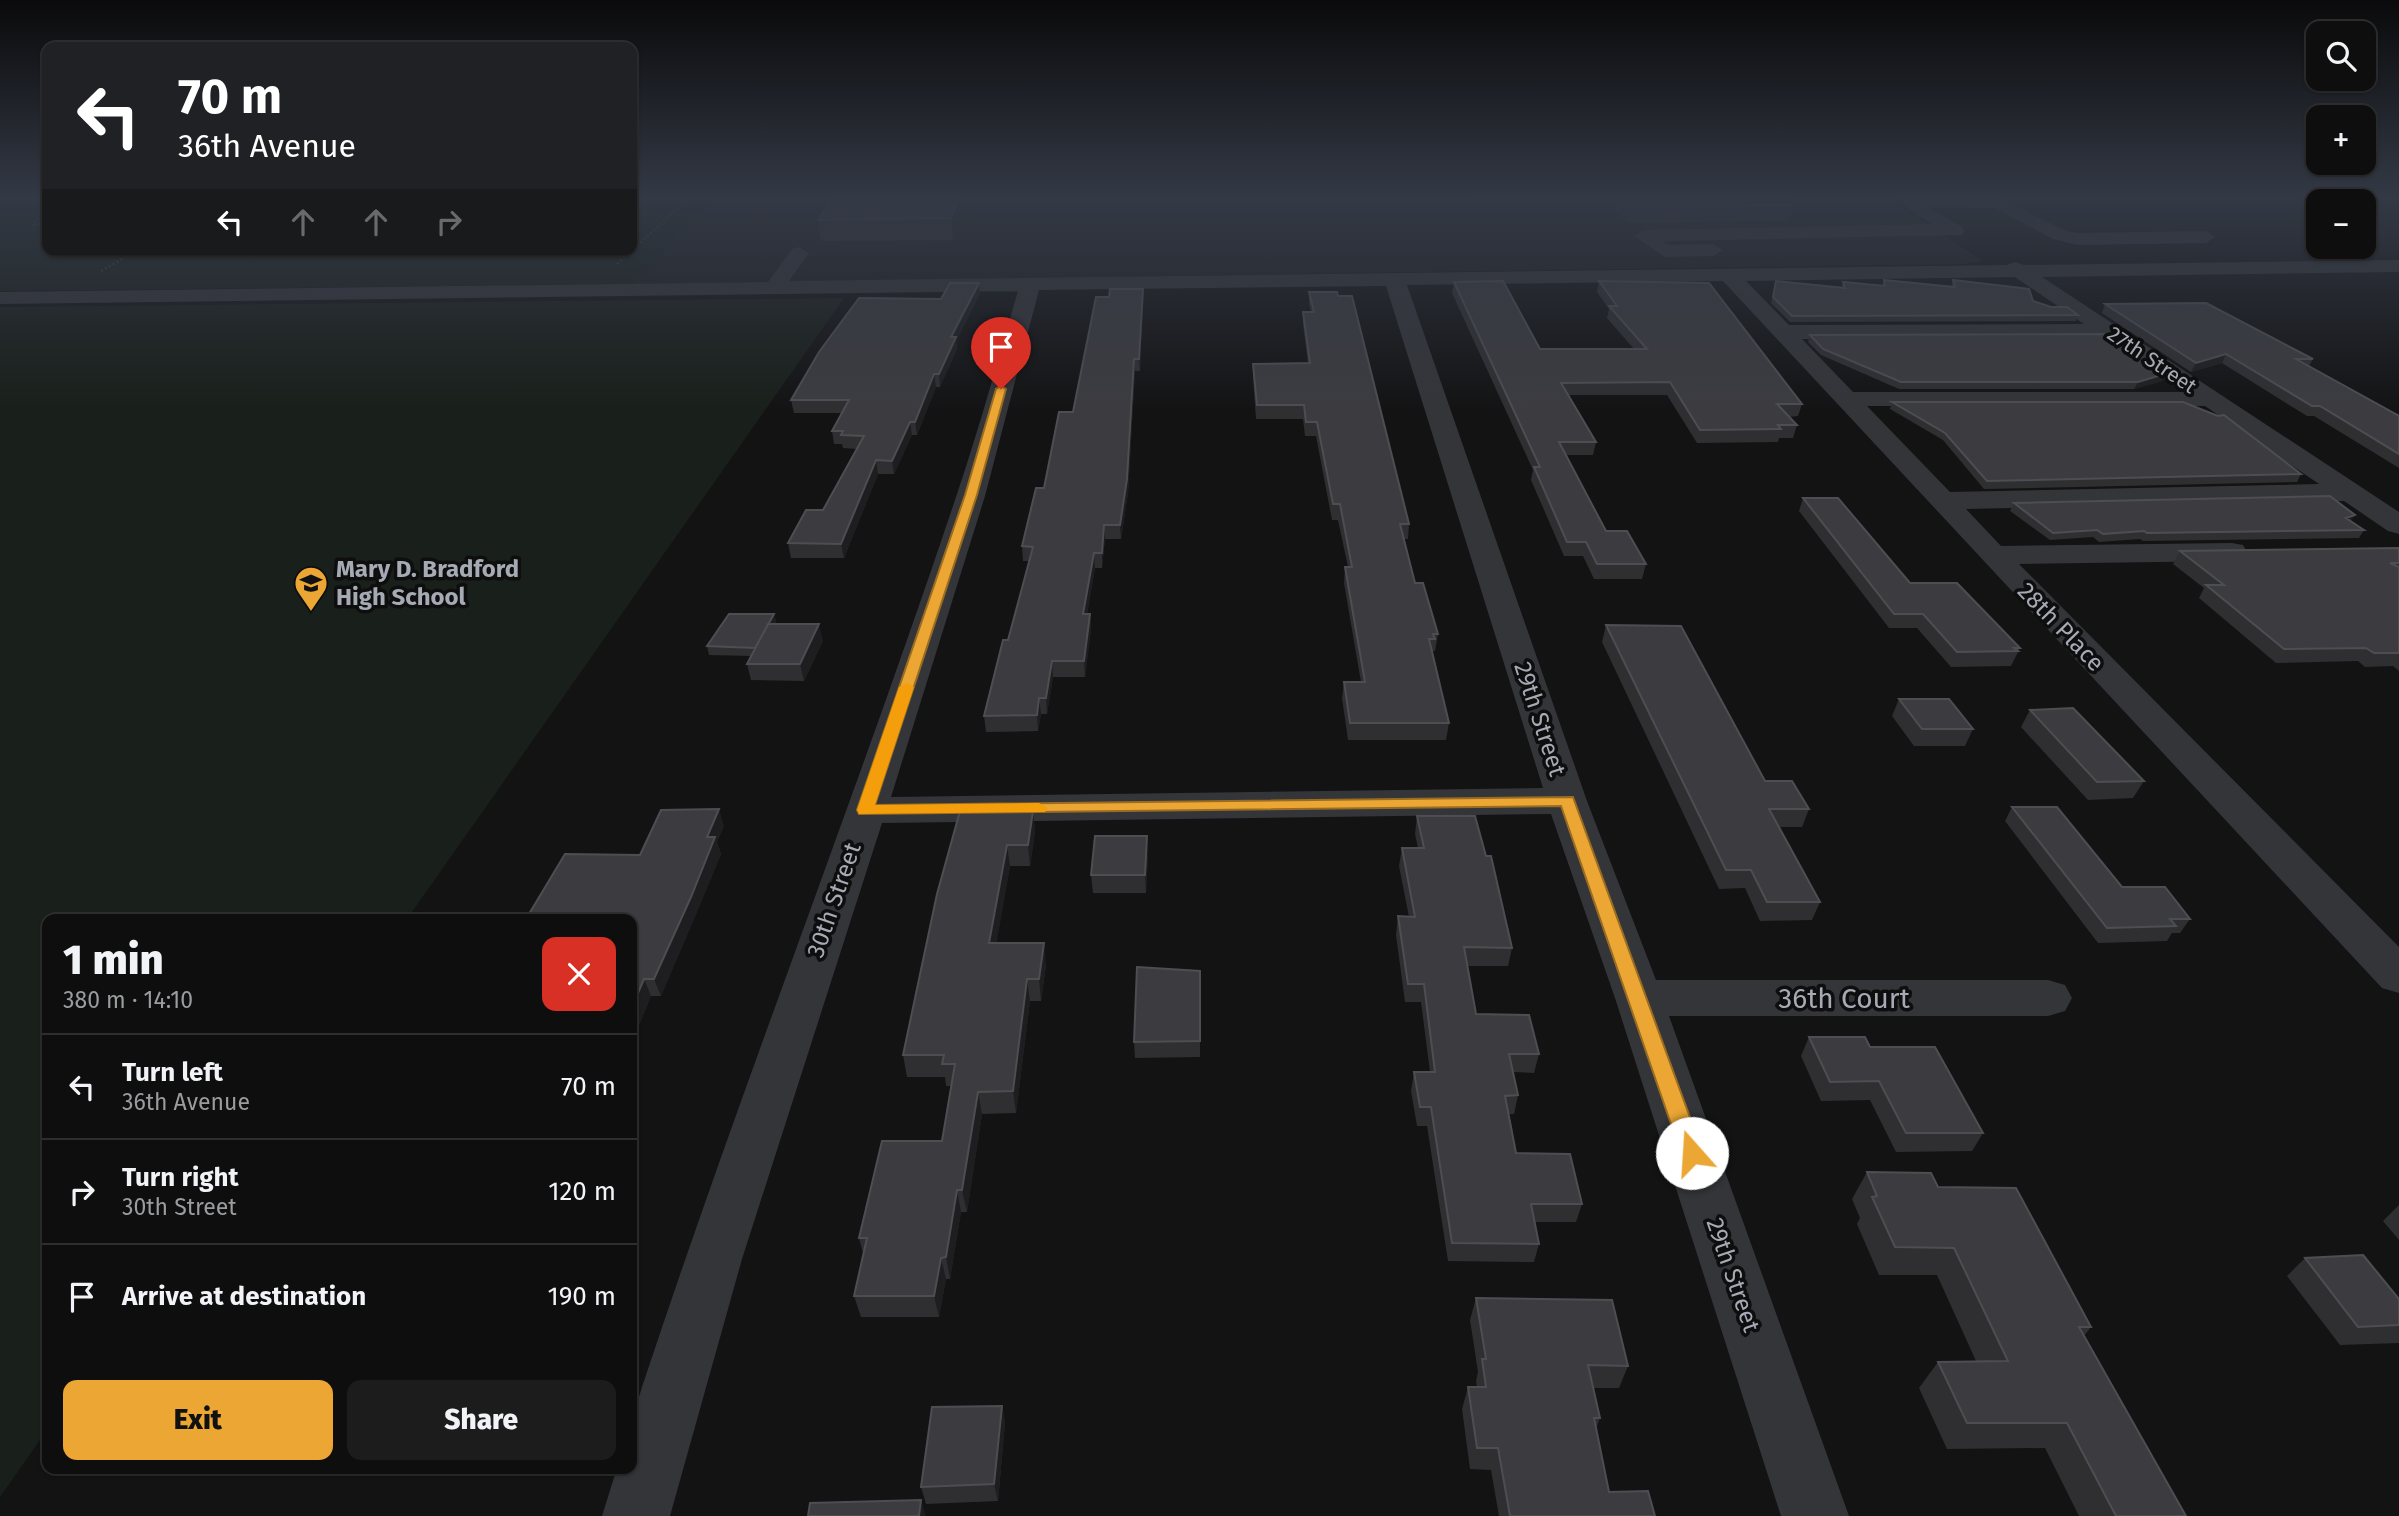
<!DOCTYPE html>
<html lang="en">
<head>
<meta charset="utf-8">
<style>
  :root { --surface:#0e0e0f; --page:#1c1c1d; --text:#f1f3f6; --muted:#9b9c9e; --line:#2e2e2f; --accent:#eba634 }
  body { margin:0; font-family:"Fira Sans",sans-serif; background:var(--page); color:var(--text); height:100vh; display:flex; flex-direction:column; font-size:26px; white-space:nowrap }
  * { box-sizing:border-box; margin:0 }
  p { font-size:23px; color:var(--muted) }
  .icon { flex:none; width:38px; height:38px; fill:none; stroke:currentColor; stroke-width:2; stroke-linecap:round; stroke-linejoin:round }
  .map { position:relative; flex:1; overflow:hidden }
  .sheet { position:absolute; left:42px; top:914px; width:595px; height:560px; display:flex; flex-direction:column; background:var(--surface); border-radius:14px; box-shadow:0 2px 5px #0004,0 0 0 2px var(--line) }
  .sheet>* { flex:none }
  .hud { position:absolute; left:42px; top:42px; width:595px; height:214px; border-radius:14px; box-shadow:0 2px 5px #0004,0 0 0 2px var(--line); background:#202124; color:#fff; overflow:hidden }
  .tools { position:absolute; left:2306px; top:21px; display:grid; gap:14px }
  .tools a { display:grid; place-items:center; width:70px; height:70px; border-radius:14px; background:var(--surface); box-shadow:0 2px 5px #0004,0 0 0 2px var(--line); font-size:35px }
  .pin { position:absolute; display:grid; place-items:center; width:60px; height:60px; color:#fff; margin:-72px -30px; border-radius:50% 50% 50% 0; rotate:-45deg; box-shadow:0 0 7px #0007 }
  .pin .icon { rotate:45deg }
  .me { position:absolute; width:77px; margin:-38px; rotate:341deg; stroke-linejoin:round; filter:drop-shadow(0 0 5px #0008) }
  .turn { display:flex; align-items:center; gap:24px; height:147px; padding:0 21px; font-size:32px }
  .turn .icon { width:91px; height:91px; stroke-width:2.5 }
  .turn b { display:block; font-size:49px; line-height:60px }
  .lanes { display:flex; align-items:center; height:66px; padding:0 21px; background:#0003; justify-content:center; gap:35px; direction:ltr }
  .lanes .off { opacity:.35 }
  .round { display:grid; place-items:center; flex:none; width:74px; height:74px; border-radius:14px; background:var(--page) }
  .summary { display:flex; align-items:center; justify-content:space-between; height:119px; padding:0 21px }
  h1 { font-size:42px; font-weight:800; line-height:52px }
  .primary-button { display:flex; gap:14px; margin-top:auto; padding:14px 21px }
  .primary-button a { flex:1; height:80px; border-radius:14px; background:var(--accent); color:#111; font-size:28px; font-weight:800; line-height:80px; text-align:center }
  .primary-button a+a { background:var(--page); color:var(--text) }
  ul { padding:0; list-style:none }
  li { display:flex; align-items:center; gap:21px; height:105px; padding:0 21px; border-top:2px solid var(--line) }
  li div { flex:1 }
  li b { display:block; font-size:26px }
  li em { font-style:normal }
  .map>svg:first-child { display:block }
</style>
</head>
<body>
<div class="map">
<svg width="2399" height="1516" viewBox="0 0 2399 1516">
  <rect width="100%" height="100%" fill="#131314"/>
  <path fill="#1f1f21" d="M713,199H1888L1983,261L1963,264L632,284Z"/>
  <path fill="#191f1a" d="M0,199H47V250H632V199H713L632,284L0,291Z
    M844,298L407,919H47V1430L0,1497V307Z"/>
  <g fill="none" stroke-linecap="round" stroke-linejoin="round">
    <path stroke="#3a3c40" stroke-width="2.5" stroke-dasharray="2 2.5" stroke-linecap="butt" d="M47,202L33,225L47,223
      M617,264L688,199
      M101,271L138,250"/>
    <path fill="#343539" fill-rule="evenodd" d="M1895,199H2001L2066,231L2078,233L2206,231L2215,237L2206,243L2078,245L2053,239L1995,208L1928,207L1962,227L1964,231L1962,235L1663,241L1669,245L1713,244L1723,250L1713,256L1665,257L1634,236L1643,230L1931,224Z
      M799,247L809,253L789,281L2007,265L2015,262L2024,265L2399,260V272L2042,277L2399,512V534L2388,531L2344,501L1966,509L2001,546L2232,543L2243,545L2247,552L2243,559L2232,561L2019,564L2399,947V993L2382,988L1723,281L1407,285L1587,801L1656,980H2048L2065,985L2072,998L2065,1011L2048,1016H1669L1849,1516H1781L1615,998L1551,814L882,823L742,1259L670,1516H602L617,1468H632V1420L642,1387C741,1088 856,796 956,497C979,429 998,360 1018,291L0,304V292L768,282L792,249ZM2015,277L2084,324L1789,325L1746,281ZM1386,286L1543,788L891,797L985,496L1039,290ZM2104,338L2183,392H1853L1802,339ZM1867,406H2205L2319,484L1950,492Z"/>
  </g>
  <path fill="#2f2f32" d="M1467,199H1785L1793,205L1789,221L1628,223L1606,202L1471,204Z
    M964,210L953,240L821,241L818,220Z
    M1884,280L1951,287L1953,280L2033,301L2078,315L2076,321L1790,322L1771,303L1776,281L1841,288L1843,282L1882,286Z
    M1599,281L1802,404L1798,416L1789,417L1797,425L1793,438H1779L1778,442L1697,443L1667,395H1569L1596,442L1593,455H1566L1606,531L1646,564L1642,579H1594L1583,556H1564L1531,480L1533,470L1452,293L1454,282L1540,349H1634L1607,318L1609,309L1597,292Z
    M1143,289L1140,371H1135L1128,493L1121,539H1105L1102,568H1095L1087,614H1090L1091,629L1085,677H1053L1047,714H1041L1038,731L986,732L984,716L1008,640L1029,561H1023L1022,546L1073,412L1109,297Z
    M1309,292L1409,524L1408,539H1404L1415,583L1438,634L1435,651H1433V656L1449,723L1446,740H1348L1342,698L1344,682H1361L1344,583L1345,567H1348L1338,520H1332L1316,436H1305L1303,419H1256L1253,377V364L1308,363L1303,324V312H1311L1309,304Z
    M980,294L956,341L957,349L940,387H936L917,435H912L894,474H878L844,558H791L788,543L823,510L857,449L843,448L842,444H834L832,431L842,413H794L791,400L941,299Z
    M2105,304L2313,359L2309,366L2399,416V468L2314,416H2307L2222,363L2191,372L2102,313Z
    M1810,335L2165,374L2162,381L2134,389H1899L1821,355L1808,342Z
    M1892,402L2301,474L2297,482L1984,489L1943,440L1890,409Z
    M1803,498L1910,583L2020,648L2011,666L1951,667L1917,628H1889L1799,511Z
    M2014,503L2351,521L2364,530L2359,538L2143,541L2140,539L2099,542L2093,537L2050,540L2010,511Z
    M2399,548V671L2393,666L2365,667L2358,661L2276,663L2199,598L2204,588L2173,564L2180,551Z
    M774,614L776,622L775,624L823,641L804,681L751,680L747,664L751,656L709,655L707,646Z
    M1606,625L1765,781L1809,809L1802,827H1779L1820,902L1812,920L1760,921L1745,888L1719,889L1602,642Z
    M1899,699L1973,729L1965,746H1914L1892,716Z
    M2030,710L2144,781L2133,798L2088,800L2021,727Z
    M2012,807L2122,887L2190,919L2180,933H2172L2167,941L2098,943L2005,821Z
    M1033,811L1035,832L1030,866H1010L996,943L1046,965L1041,1001H1030L1016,1113L982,1114L967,1212H961L950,1279H946L939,1317H861L854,1296L863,1253L859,1238L942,1141L952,1086H946L945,1077H907L903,1055L937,894Z
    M1417,816L1512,948L1508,966H1467L1476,1014L1539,1054L1534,1073L1513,1072L1518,1095L1514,1114H1509L1516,1153L1582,1204L1576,1222H1535L1539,1244L1534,1262L1448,1261L1427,1126H1417L1411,1091L1414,1072H1430L1421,1002H1405L1396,935L1398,916L1409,917L1399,866L1402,848H1418L1415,834Z
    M724,826L717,842L721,854L696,914L661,996H651L632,1042V919Z
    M1148,854L1146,893H1093L1091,875Z
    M1200,971V1057L1135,1058L1134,1042Z
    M1809,1037L1870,1047L1983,1133L1972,1151L1896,1152L1870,1100L1821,1101L1801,1056Z
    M1867,1172L1938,1187L2091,1327L2084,1336L2186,1516H2079L2045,1448L1947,1449L1919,1388L1938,1362L1976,1361L1937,1275H1879L1857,1224L1860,1218L1852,1199Z
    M2399,1205V1240L2383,1221Z
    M2305,1258L2399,1299V1343L2340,1345L2287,1276Z
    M1476,1298L1628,1366L1619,1388H1593L1600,1418L1596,1429L1609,1492L1655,1516H1499L1491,1470L1470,1469L1462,1409L1468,1387H1477L1476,1381L1478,1372L1470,1320Z
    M1002,1406L1005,1423L998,1501L926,1504L921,1487Z"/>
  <path fill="#1e1e20" d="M958,199H962L964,210L953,240L951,218Z
    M979,283L980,294L956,341L957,349L940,387L939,374L951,337Z
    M1143,289V300L1140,371L1139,359Z
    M2226,354L2222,363L2191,372L2196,363Z
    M1134,359L1135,371L1128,493L1121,539L1120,525Z
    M934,374L936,387L917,435L915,422Z
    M2165,374L2162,381L2134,389L2138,382Z
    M910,422L912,435L894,474L892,461Z
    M876,460L878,474L844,558L841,544Z
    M2355,515L2350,523L2346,518Z
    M1104,525L1105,539L1102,568V553Z
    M1094,553L1095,568L1084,629L1083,614Z
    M774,614L776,622L758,657L756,648Z
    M1090,614L1091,629L1085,677L1084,661Z
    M819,624L823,641L804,681L800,664Z
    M1052,661L1053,677L1047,714L1046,698Z
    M1039,698L1041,714L1038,731L1037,715Z
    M719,809L724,826L717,842L721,854L696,914L661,996L654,979L707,837Z
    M1033,811L1035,832L1030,866L1028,845Z
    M1147,836L1148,854L1146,893L1145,875Z
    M1007,845L1010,866L993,964L989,943Z
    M1044,943L1046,965L1041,1001L1039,979Z
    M644,979L651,996L632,1042V1007Z
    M1027,979L1030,1001L1016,1113L1013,1091Z
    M978,1092L982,1114L967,1212L962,1190Z
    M957,1190L961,1212L950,1279L946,1257Z
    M941,1258L946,1279L939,1317L934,1296Z
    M1002,1406L1005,1423L998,1501L994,1484Z
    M921,1500L926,1516H919Z"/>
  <path fill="#3c3c40" stroke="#4c4e52" stroke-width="2" d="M832,199H958L951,218L818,220Z
    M1622,199H1785L1793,205L1631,207Z
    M1884,280L1955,287L1953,280L2029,289L2033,301L2051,307H2067L2078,315L1792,316L1773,297L1776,281L1845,288L1843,282L1885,286Z
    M1503,281L1540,349H1647L1609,306H1617L1599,281L1709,283L1802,404H1777L1797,425H1778L1781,429L1700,430L1670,382L1561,383L1596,442H1559L1606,531H1627L1646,564H1597L1586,542H1567L1534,467H1540L1454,282Z
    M950,283H979L951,337H956L939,374H934L915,422H910L892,461L876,460L841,544L788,543L806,510H823L864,436L841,435L843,431H832L849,400H791L819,352L859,298L941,299Z
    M1110,289H1143L1139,359H1134L1127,479L1120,525H1104L1102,553H1094L1083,614H1090L1084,661H1052L1046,698H1039L1037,715L984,716L1003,640H1008L1033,547L1022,546L1036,488H1044L1059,412H1073L1096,297H1109Z
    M1309,292H1337L1338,296H1352L1409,524H1400L1415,583H1423L1438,634H1433L1435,639H1429L1449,723H1350L1344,682H1365L1345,567H1352L1340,504H1333L1317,422H1306L1304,405H1257L1253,364L1310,363L1303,312H1314Z
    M2206,303L2313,359H2296L2399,416V454L2320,406H2312L2226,354L2196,363L2105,304Z
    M2106,334L2165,374L2138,382H1901L1823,349L1810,335Z
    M1892,402H2183L2218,416L2224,415L2301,474L1987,481L1945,433Z
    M2330,496L2355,515L2346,518L2364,530L2147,533L2144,531L2103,534L2097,530L2053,533L2014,503Z
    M1803,498H1838L1910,583H1957L2020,648H2014L2018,651L1957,652L1923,614H1894Z
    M2399,548V563H2390L2399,567V653H2374L2366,648L2284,649L2206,585H2224L2180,551Z
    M729,614H774L755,648L707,646Z
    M768,624H819L800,664H747Z
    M1606,625L1681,626L1765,781H1792L1809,809H1769L1820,902H1767L1751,870H1726Z
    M1899,699H1949L1973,729H1922Z
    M2073,708L2144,781L2097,782L2030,710Z
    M2012,807H2057L2122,887H2165L2190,919H2170L2176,926L2107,928Z
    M719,809L707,837H715L691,897L654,979H644L632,1007V919H526L565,854L640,855L661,810Z
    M960,811H1033L1028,845H1007L989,943H1044L1039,979H1027L1013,1091L978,1092L962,1190H957L946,1257L941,1258L934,1296H854L867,1238H859L882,1141H942L955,1064H942L944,1055H903L937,894Z
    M1417,816H1475L1486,856H1491L1512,948L1464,947L1476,1014L1529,1015L1539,1054H1509L1518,1095L1505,1096L1516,1153L1570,1154L1582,1204H1531L1539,1244L1452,1243L1431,1107H1420L1414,1072H1435L1424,984H1408L1398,916L1415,917L1402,848H1424Z
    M1095,836H1147L1145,875H1091Z
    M1137,967L1200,971V1041L1134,1042Z
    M1809,1037H1865L1870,1047H1935L1983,1133H1906L1879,1081L1830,1082Z
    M1867,1172L1931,1173L1938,1187L2016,1188L2091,1327H2079L2186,1516H2116L2067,1423H1967L1938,1362L2008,1361L1954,1248L1895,1247L1872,1197L1877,1196Z
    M2363,1255L2399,1299V1325L2358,1327L2305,1258Z
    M1476,1298L1612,1300L1628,1366L1588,1365L1600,1418H1594L1609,1492L1648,1491L1655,1516H1510L1498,1448H1477L1468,1387H1486L1482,1359H1486Z
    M1002,1406L994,1484L921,1487L932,1407Z
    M921,1500L919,1516H808L810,1503Z"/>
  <linearGradient id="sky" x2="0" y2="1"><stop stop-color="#0a0a0b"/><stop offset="0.48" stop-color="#333945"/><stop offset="1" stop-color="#333945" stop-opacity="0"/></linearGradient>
  <rect width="2399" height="411" fill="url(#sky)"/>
  <path fill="#eba634" stroke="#996c22" stroke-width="2" d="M1001,386L1006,389L977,495L875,805L1573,797L1703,1153L1700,1160L1692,1163L1684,1160L1681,1153L1561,806L859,814L857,810L965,495L996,389Z"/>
  <path fill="#f59e0b" d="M907,683L914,687L875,805L1039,803L1048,808L1045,812L859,814L857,810L899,687Z"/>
  <defs>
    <symbol id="school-pin" viewBox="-11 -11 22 30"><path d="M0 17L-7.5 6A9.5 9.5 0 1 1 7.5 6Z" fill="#eba634" stroke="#0e0e0f"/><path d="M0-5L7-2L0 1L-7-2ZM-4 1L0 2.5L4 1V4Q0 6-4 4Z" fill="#111"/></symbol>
  </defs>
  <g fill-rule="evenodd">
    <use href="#school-pin" x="292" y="564" width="38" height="52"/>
  </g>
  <g text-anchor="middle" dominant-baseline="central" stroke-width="7" stroke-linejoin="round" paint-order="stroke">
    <g font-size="21" fill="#a5aab4" stroke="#0e0e0f">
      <text transform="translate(2152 360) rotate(34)">27th Street</text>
    </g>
    <g font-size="24" font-weight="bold" fill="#a5aab4" stroke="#0e0e0f" text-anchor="start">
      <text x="336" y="569">Mary D. Bradford<tspan x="336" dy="28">High School</tspan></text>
    </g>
    <g font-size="24" fill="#a5aab4" stroke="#0e0e0f">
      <text transform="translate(2061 627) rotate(46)">28th Place</text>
      <text transform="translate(1540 719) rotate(72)">29th Street</text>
      <text transform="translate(834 900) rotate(-71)">30th Street</text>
      <text transform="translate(1733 1275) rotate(71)">29th Street</text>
    </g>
    <g font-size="28" fill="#a5aab4" stroke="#0e0e0f">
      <text x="1844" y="998">36th Court</text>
    </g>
  </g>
</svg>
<div class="tools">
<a><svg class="icon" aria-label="search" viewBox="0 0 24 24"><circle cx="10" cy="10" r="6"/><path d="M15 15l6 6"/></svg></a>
<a>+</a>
<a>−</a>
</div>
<div class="pin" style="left:1001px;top:389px;background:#d93025"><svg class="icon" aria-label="arrive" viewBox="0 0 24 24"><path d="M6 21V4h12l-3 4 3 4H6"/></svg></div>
<svg class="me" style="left:1692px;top:1153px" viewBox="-20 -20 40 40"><circle r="19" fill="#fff"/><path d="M0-13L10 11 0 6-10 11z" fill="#eba634"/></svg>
<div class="hud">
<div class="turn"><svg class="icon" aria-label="left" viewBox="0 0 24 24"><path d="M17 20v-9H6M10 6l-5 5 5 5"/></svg><div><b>70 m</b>36th Avenue</div></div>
<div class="lanes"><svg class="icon" aria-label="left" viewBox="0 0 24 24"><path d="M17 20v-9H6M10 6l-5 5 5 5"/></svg><svg class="icon off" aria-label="ahead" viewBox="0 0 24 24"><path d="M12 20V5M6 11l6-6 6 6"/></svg><svg class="icon off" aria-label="ahead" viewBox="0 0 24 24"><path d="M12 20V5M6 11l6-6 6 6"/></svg><svg class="icon off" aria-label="right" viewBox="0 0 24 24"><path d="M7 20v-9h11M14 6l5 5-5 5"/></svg></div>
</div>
<section class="sheet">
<div class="summary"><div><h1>1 min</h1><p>380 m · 14:10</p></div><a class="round" style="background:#d93025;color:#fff"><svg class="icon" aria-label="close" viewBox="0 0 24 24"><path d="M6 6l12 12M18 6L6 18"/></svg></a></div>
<ul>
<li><svg class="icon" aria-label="left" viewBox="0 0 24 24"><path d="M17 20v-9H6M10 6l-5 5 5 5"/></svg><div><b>Turn left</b><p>36th Avenue</p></div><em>70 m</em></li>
<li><svg class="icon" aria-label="right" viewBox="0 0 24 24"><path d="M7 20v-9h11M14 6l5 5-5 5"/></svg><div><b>Turn right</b><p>30th Street</p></div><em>120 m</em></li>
<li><svg class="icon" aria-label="arrive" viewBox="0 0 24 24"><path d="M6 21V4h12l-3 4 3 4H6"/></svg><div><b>Arrive at destination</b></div><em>190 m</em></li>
</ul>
<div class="primary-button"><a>Exit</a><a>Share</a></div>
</section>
</div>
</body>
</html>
